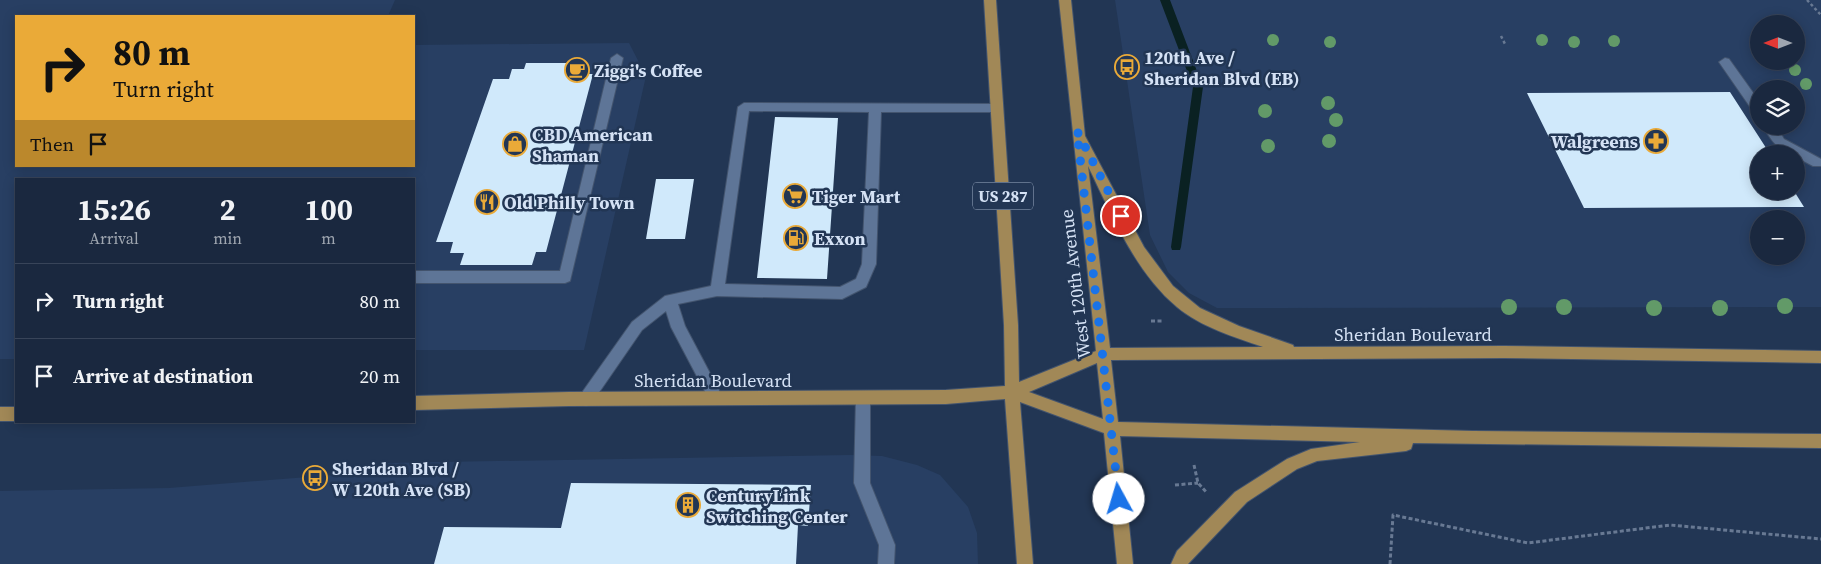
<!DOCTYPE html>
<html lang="en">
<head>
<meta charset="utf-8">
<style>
  :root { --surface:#1a283f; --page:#27344a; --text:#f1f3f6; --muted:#9fa6b0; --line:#384459 }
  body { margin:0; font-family:"Source Serif 4",serif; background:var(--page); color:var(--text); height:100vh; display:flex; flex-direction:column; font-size:19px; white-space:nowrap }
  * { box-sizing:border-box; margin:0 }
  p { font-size:16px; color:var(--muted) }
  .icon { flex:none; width:28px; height:28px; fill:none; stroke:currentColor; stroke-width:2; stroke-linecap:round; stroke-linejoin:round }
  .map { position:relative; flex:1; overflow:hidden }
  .sheet { position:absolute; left:15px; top:178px; width:400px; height:245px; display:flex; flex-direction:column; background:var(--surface); border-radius:0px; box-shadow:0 2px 12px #0003,0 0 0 1px var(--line) }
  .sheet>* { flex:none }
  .top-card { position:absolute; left:15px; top:15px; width:400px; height:152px; border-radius:0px; box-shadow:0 2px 12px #0003,0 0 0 1px var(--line); background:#eaaa38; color:#111; overflow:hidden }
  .needle { width:32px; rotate:270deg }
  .controls { position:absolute; left:1750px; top:15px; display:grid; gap:10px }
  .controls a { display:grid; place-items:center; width:55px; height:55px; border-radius:50%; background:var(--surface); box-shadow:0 2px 12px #0003,0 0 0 1px var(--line); font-size:25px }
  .pin { position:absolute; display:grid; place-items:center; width:42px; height:42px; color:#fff; margin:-21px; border:2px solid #fff; border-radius:50%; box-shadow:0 1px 5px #0007 }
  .me { position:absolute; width:55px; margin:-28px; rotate:354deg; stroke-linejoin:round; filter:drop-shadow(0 0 4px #0008) }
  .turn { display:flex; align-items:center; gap:18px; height:105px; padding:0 15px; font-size:22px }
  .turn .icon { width:65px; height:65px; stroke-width:2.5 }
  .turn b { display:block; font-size:35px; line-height:42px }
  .then { display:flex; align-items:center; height:48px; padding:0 15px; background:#0003; gap:10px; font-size:19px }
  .eta { display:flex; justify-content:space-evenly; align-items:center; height:85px; text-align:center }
  .eta b { font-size:30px; font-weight:700; line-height:35px }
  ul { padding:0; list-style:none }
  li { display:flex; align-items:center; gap:15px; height:75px; padding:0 15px; border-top:1px solid var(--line) }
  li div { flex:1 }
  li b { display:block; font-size:19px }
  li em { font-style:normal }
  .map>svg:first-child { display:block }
</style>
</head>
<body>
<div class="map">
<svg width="1821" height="564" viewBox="0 0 1821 564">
  <rect width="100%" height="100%" fill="#223654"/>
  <path fill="#283f63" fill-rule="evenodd" d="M0,0H395L388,16H16V166H414V45L629,43L646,76L584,350H414V179H16V359H0Z
    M1115,0H1821V307L1217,308L1189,293L1168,272L1150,235ZM1759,24H1796V61H1759ZM1759,89H1796V126H1759ZM1759,154H1796V191H1759ZM1759,219H1796V256H1759Z
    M850,455L882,456L917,465L940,475L968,507L977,533L978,564H0V491L169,488L384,471L386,463Z"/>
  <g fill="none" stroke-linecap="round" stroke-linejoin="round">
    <path fill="#0a2122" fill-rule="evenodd" d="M1160,0H1170L1203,87L1181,247L1180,250H1172L1171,247L1193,87Z"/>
  </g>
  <path fill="#d0e9fb" d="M526,63H583L580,74H593L546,252H536L532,265H460L464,253H450L453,242H436L493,79H509L512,69H524Z
    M1730,92L1770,154H1759V191H1794L1804,207L1584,208L1527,93Z
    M775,117L838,118L827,279L757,278Z
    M656,179H694L685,239H646Z
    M571,483L811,485L808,526L798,525L796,564H434L444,527L561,528Z"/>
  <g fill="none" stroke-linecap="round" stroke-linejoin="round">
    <defs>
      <path id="service" d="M617,54L623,58L570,281L565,283H414V271H560L611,58Z
        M1725,58L1729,59L1759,101V115L1755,114L1719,62Z
        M744,103L997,104L1003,108L997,112H881L876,264L866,287L842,299L717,296L678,304L685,326L723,398L721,403L716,405L711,403L671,327L666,311L642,330L591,404L586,406L581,404L579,399L581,394L632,322L665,296L711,286L738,107ZM749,111L869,112L862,264L856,279L840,287L725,284Z
        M1763,126H1776L1784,139L1821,159V166H1813L1796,157V154C1780,154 1770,139 1763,126Z
        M863,391L868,393L870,398V483L895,545L894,564H878L879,545L854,483L856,398L858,393Z"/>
      <path id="primary" d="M984,0H996L1018,325L1019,382L1096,351L1059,0H1071L1085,136L1144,247L1173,286L1200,308L1239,326L1293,345L1294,347L1504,346L1821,351V363L1504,358L1111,360L1118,422L1473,431L1821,434V448L1413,443L1411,449L1406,451L1317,461L1297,469L1247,502L1188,564H1171L1177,551L1235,492L1287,459L1311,449L1360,442L1120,436L1133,564H1117L1104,433L1020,402L1033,564H1017L1005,399L946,404L569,406L414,410V396L569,392L946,390L1005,386L1004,325ZM1088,166C1112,215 1135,272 1177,307C1201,327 1234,337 1263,347L1110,348ZM1097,363L1103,419L1029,392Z
        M0,407H16V421H0Z"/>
    </defs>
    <use href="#service" stroke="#43546e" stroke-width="2"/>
    <use href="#primary" stroke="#43546e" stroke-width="2"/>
    <path stroke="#687993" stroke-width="2.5" stroke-dasharray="3 2.5" stroke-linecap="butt" d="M1807,0L1821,15
      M1501,36L1505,44"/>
    <path stroke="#687993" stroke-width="3" stroke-dasharray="4 2.5" stroke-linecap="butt" d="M1151,321H1164
      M1194,465L1198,483L1207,493
      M1175,485L1198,483
      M1390,564L1393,515L1528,543L1670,525L1821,539"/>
    <use href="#service" fill="#5e7597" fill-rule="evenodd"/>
    <use href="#primary" fill="#a18857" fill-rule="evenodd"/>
  </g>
  <g fill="#629a68">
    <circle cx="1273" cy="40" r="6"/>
    <circle cx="1542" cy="40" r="6"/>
    <circle cx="1614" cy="41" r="6"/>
    <circle cx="1330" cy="42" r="6"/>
    <circle cx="1574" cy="42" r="6"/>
    <circle cx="1795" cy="70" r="6"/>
    <circle cx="1806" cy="84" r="6"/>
    <circle cx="1328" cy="103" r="7"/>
    <circle cx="1265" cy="111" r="7"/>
    <circle cx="1336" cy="120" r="7"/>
    <circle cx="1329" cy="141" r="7"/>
    <circle cx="1268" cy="146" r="7"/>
    <circle cx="1785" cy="306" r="8"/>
    <circle cx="1509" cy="307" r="8"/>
    <circle cx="1564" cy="307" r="8"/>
    <circle cx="1654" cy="308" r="8"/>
    <circle cx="1720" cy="308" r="8"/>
  </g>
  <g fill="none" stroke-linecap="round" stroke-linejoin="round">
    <path stroke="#1a73e8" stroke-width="9" stroke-dasharray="0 16.2" d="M1119,499L1077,131L1121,216"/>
  </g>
  <defs>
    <symbol id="bus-ring" viewBox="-11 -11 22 22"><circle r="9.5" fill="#223654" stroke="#eaaa38" stroke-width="1.5"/><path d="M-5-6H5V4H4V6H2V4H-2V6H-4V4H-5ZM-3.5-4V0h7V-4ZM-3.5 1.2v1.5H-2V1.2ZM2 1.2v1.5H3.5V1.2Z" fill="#eaaa38"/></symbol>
    <symbol id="cafe-ring" viewBox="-11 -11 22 22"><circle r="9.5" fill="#223654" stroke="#eaaa38" stroke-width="1.5"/><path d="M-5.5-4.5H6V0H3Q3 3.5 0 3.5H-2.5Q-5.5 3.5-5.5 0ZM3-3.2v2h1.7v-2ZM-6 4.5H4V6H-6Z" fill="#eaaa38"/></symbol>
    <symbol id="pharmacy-ring" viewBox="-11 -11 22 22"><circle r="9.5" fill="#223654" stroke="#eaaa38" stroke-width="1.5"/><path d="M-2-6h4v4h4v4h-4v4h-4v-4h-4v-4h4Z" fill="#eaaa38"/></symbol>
    <symbol id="shop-ring" viewBox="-11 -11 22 22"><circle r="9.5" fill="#223654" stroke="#eaaa38" stroke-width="1.5"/><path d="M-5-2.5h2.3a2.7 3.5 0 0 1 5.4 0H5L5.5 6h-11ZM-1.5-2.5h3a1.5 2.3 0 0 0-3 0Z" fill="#eaaa38"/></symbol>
    <symbol id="supermarket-ring" viewBox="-11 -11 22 22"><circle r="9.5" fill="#223654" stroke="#eaaa38" stroke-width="1.5"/><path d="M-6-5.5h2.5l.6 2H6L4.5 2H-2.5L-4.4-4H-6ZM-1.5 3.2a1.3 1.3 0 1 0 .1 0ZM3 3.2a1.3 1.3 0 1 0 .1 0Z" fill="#eaaa38"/></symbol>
    <symbol id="restaurant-ring" viewBox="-11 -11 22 22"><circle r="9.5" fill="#223654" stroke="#eaaa38" stroke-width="1.5"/><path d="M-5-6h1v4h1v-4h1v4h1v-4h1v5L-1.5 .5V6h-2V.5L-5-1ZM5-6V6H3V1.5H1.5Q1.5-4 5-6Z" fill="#eaaa38"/></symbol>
    <symbol id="fuel-ring" viewBox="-11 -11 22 22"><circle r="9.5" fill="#223654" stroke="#eaaa38" stroke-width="1.5"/><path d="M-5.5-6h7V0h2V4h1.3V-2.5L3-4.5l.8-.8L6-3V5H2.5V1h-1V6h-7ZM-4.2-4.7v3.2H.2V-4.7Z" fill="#eaaa38"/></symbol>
    <symbol id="building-ring" viewBox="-11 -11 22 22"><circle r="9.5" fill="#223654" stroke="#eaaa38" stroke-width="1.5"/><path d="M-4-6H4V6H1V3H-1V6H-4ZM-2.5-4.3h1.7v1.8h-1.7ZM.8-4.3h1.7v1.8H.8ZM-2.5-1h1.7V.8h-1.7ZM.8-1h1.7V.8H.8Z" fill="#eaaa38"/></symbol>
  </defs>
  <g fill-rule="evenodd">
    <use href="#bus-ring" x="1113" y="53" width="28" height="28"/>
    <use href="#cafe-ring" x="563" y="56" width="28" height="28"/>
    <use href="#pharmacy-ring" x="1642" y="127" width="28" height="28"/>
    <use href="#shop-ring" x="501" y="130" width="28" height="28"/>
    <use href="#supermarket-ring" x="781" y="182" width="28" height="28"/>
    <use href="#restaurant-ring" x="473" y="188" width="28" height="28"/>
    <use href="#fuel-ring" x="782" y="224" width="28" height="28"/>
    <use href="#bus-ring" x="301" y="464" width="28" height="28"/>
    <use href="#building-ring" x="674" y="491" width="28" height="28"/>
  </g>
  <g text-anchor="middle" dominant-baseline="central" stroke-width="5" stroke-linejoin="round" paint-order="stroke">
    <rect fill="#223654" stroke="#9faec5" stroke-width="1" x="973" y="182.5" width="60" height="27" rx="4"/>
    <g font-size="16" font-weight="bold" fill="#d5e2f5">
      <text x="1003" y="196">US 287</text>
    </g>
    <g font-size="18" font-weight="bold" fill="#d5e2f5" stroke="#223654" text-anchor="start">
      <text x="1144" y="57">120th Ave /<tspan x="1144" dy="21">Sheridan Blvd (EB)</tspan></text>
      <text x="594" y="70">Ziggi's Coffee</text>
      <text x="532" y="134">CBD American<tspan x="532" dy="21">Shaman</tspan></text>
      <text x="1638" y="141" text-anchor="end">Walgreens</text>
      <text x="812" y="196">Tiger Mart</text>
      <text x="504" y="202">Old Philly Town</text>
      <text x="814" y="238">Exxon</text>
      <text x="332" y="468">Sheridan Blvd /<tspan x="332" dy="21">W 120th Ave (SB)</tspan></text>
      <text x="706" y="495">CenturyLink<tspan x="706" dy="21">Switching Center</tspan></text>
    </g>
    <g font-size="18" fill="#d5e2f5" stroke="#223654">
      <text transform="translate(1075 284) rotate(-97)">West 120th Avenue</text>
      <text x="1413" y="334">Sheridan Boulevard</text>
      <text x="713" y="380">Sheridan Boulevard</text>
    </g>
  </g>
</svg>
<div class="controls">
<a><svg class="needle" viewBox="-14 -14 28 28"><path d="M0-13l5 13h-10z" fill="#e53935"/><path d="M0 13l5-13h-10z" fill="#9fa6b0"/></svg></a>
<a><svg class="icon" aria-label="layers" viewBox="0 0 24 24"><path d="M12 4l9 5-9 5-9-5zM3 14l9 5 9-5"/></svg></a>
<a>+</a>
<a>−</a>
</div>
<div class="pin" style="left:1121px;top:216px;background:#d93025"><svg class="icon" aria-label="arrive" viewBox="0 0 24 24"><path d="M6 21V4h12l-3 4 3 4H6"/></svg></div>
<svg class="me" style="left:1119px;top:499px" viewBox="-20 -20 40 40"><circle r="19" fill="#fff"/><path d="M0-13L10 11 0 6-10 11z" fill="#1a73e8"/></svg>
<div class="top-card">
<div class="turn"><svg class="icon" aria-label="right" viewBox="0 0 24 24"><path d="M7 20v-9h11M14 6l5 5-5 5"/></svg><div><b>80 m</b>Turn right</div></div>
<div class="then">Then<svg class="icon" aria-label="arrive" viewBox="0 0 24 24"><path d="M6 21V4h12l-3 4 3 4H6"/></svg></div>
</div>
<section class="sheet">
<div class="eta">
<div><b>15:26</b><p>Arrival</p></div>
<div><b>2</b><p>min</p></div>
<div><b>100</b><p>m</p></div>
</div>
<ul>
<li><svg class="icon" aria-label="right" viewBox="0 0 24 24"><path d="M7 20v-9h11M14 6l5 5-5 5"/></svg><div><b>Turn right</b></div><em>80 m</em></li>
<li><svg class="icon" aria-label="arrive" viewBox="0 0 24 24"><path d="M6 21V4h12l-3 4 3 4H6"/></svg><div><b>Arrive at destination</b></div><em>20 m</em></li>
</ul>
</section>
</div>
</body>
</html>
